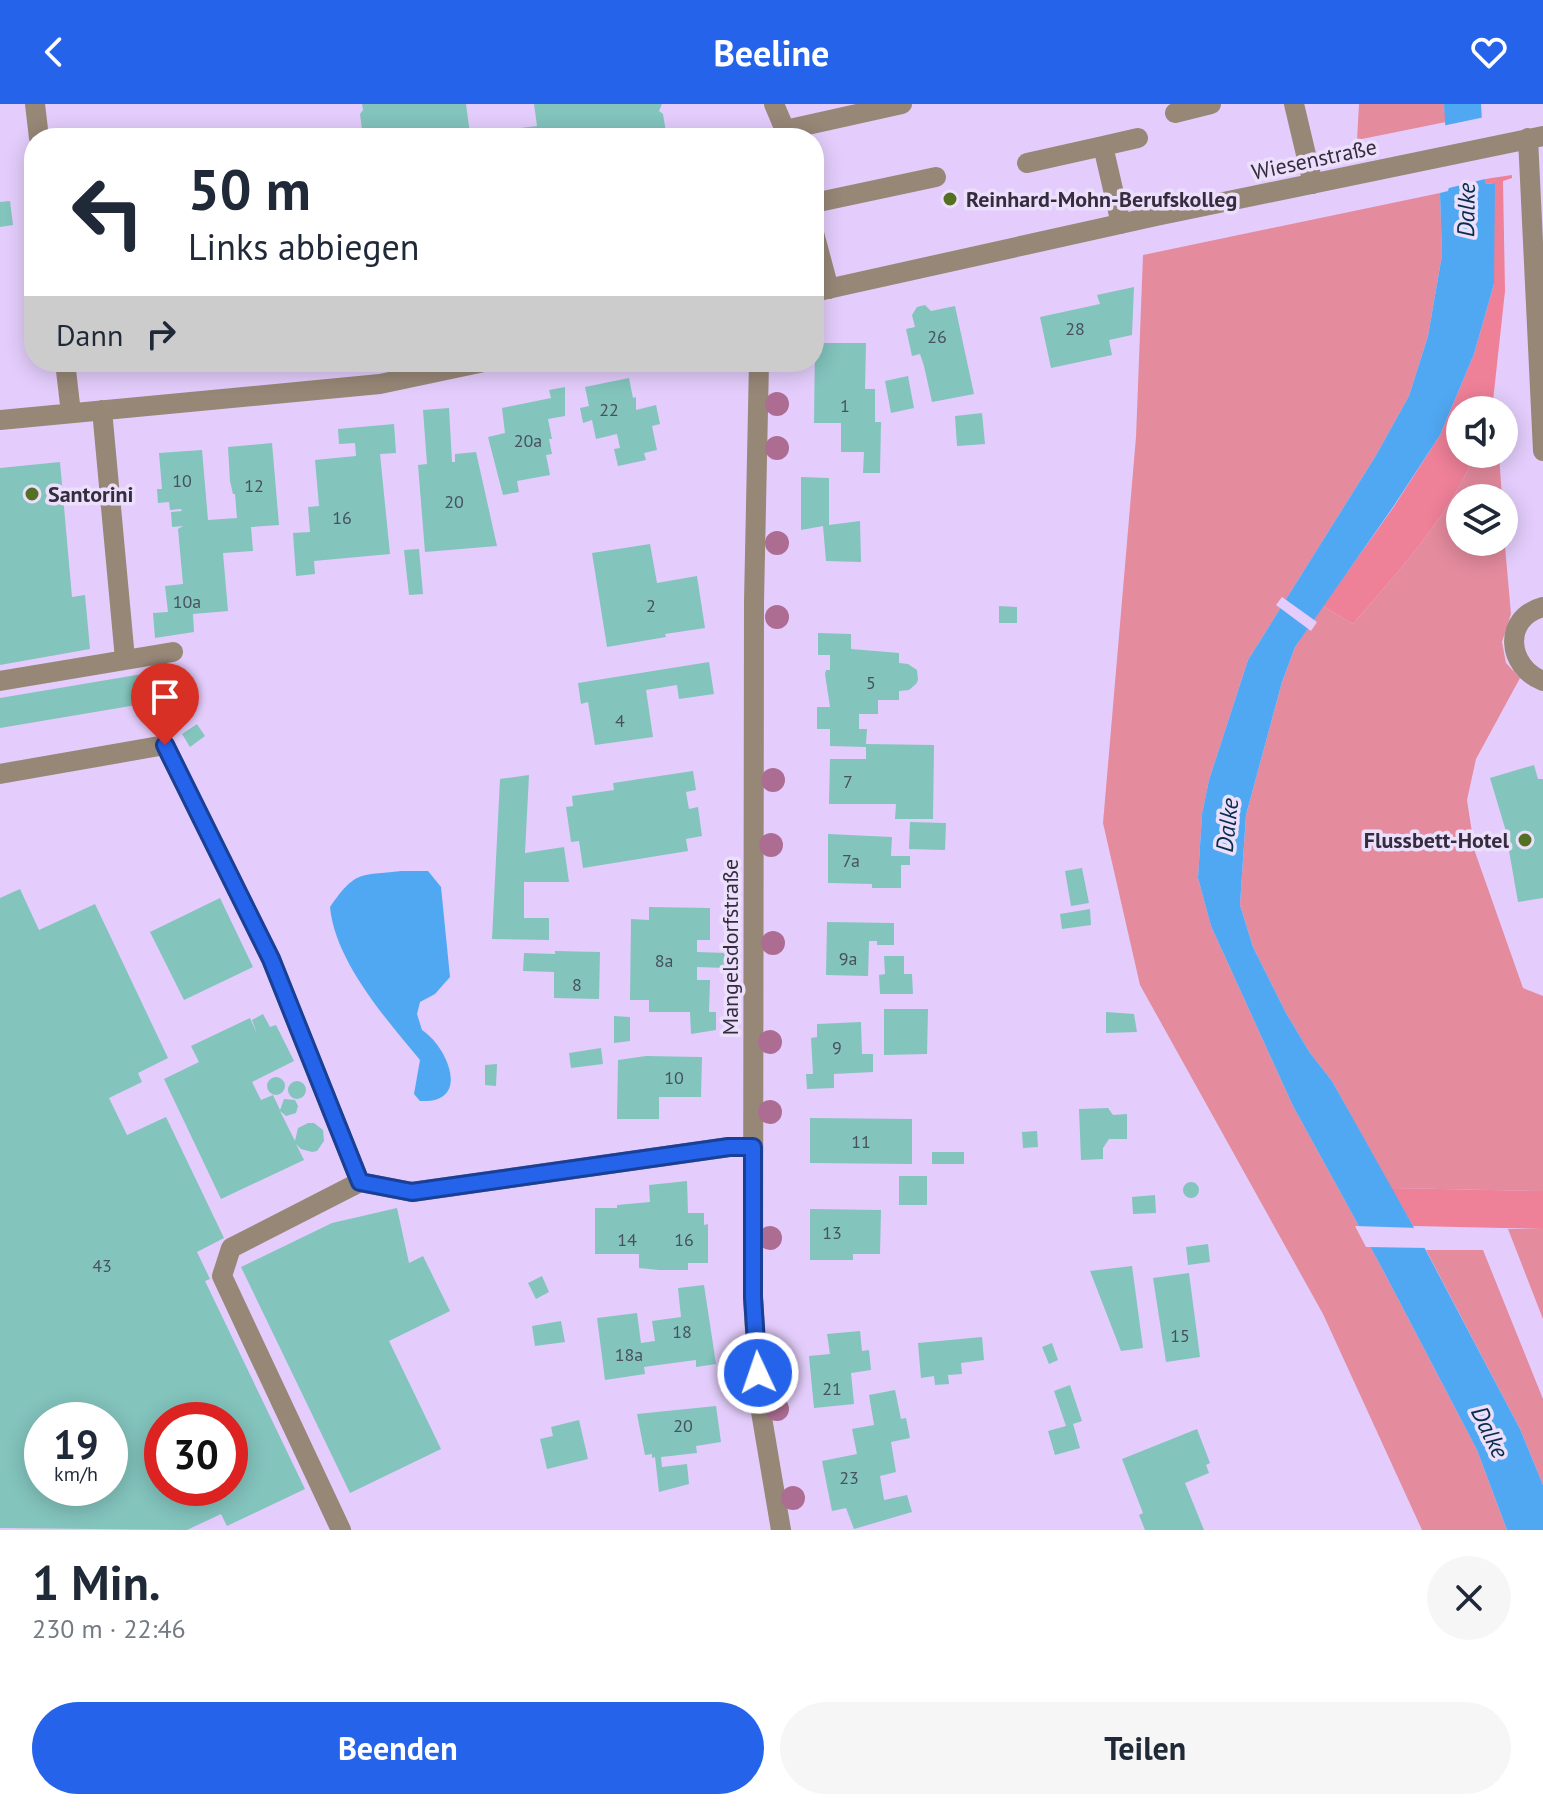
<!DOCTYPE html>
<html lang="de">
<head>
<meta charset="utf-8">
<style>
  :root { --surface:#fff; --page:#f6f6f7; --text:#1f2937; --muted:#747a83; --accent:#2563eb }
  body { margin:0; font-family:"PT Sans",sans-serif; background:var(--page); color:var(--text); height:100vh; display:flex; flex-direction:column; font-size:30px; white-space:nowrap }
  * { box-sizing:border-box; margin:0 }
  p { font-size:26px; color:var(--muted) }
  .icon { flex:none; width:44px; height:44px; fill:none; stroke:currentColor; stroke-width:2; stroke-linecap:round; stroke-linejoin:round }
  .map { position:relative; height:1426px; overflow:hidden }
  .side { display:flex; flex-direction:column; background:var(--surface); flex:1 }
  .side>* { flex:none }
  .guide { position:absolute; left:24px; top:24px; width:800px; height:244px; border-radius:32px; box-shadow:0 4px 20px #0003; background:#fff; color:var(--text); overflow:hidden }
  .tools { position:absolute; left:1446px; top:292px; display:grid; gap:16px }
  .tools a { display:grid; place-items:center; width:72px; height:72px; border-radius:50%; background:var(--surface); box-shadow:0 4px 20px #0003; font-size:40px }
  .speed { position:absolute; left:24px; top:1298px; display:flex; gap:16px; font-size:40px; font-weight:700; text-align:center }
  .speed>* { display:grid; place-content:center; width:104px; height:104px; border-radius:50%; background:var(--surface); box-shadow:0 4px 20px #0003; line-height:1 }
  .speed small { font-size:20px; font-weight:400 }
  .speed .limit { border:12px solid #d22; background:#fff; color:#111 }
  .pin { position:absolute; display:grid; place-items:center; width:68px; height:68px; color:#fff; margin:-82px -34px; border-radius:50% 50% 50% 0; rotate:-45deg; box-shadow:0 0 8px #0007 }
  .pin .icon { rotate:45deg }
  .me { position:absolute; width:88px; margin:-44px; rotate:357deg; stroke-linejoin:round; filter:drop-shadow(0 0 6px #0008) }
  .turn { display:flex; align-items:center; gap:28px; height:168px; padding:0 32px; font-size:36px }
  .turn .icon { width:104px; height:104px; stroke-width:2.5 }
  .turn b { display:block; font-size:56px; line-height:68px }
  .then { display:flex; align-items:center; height:76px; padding:0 32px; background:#0003; gap:16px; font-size:30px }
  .round { display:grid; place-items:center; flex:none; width:84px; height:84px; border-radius:42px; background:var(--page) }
  .headline { display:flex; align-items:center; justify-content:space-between; height:136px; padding:0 32px }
  h1 { font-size:48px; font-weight:700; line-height:60px }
  .cta { display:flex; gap:16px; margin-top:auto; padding:16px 32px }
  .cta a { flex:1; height:92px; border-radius:48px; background:var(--accent); color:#fff; font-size:32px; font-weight:700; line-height:92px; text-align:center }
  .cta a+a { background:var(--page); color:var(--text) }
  header { display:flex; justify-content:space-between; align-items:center; height:104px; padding:0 32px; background:var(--accent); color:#fff; font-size:36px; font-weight:700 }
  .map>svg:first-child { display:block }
</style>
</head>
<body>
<header><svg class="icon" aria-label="back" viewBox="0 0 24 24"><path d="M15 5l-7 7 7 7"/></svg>Beeline<svg class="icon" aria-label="heart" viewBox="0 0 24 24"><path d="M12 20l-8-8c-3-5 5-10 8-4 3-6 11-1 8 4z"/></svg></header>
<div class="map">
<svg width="1543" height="1426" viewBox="0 0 1543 1426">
  <rect width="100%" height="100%" fill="#e4cdfc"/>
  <path fill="#e48b9e" d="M1359,0H1444L1446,18L1357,36Z
    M1440,89L1442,151L1428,232L1409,292L1375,353L1248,556L1209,676L1202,710L1198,774L1211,822L1293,1002L1383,1166L1477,1346L1507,1426H1422L1323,1210L1140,881L1103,719L1136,333L1143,151Z
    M1475,350H1499L1502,394H1460V438H1504V431L1511,510L1502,538L1506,559L1520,574L1476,655L1467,696L1475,748L1523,884L1543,892V1087L1391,1084L1332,977L1310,949L1286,909L1253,843L1240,801L1246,711L1282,578L1295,543L1323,502L1353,520C1398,467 1448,415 1475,350Z
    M1508,1125H1543V1215Z
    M1426,1146H1483L1543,1295V1381L1520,1325Z"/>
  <path fill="#ee8098" d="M1512,71V74L1503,77L1505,187L1492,306H1460V350H1475C1448,415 1398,467 1353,520L1323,502L1393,404L1440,331L1474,250L1494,180V79L1486,80L1485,75Z
    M1391,1084L1543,1087V1125L1413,1122Z"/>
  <path fill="#50a8f2" d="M1444,0H1481L1485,75L1486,80L1495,79L1494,180L1474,250L1440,331L1393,403L1295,543L1282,578L1246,711L1240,801L1253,843L1286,909L1310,949L1332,977L1413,1122L1520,1325L1543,1381V1426H1507L1477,1346L1383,1166L1293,1002L1211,822L1198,774L1202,710L1209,676L1248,556L1375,353L1409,292L1428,232L1442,151L1440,89L1448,87L1449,83Z
    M401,767H428L441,783L450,873L435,890L420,898L417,910L422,926C448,943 472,1000 420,997L414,990L420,956C386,915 335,857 330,803C356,766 359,772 401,767Z"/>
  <path fill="#e4cdfc" d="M1485,13L1489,74L1445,85L1442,22Z
    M1282,493L1317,518L1311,527L1276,501Z
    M1355,1122L1419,1124L1429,1144L1366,1143Z"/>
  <path fill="#83c4bd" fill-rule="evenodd" d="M362,0H466L470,30L537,22L534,0H662L659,7L663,10L667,34H363L360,10L363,6Z
    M10,97L13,121L0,123V98Z
    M1134,183L1132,231L1109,236L1112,251L1051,264L1040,213L1100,200L1097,191Z
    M925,201L931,207L955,202L974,290L932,298L924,262L920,250L912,252L906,225L915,223L912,211L917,203Z
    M815,239H866L865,285H875V318H881L880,369H863L864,348H841V319H814Z
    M908,272L914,304L891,309L885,277Z
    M629,274L633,294L636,293V306L656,301L660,320L652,322L657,346L644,349L646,356L618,362L614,345L620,344L617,330L596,335L592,316L583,319L580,304L589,302L585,283Z
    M565,283V312L548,315L552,335H549L552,350L546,351L550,371L517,377L519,388L503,391L488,333L505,329L502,304L551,294L549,286Z
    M449,304L452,358H455V350L476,348L497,442L425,448L418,361L427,360L423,306Z
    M982,309L985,340L957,342L955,312Z
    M394,320L396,349L380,350L390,450L314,457L315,470L296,472L293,429L310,428L308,403L319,402L315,356L356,352L355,339L339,340L338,325Z
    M272,339L279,421L251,423L253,447L223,449L228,507L193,510L194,528L155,534L153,509L168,508L165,482L183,480L178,425L183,422L172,423L171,408L182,407L181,405L170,406L169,398L158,399L157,385H162L159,349L202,346L208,416L237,414L235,390H233L230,377L228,343Z
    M60,358L72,493L85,491L90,545L0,561V364Z
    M801,373L829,374V421L860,417L861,458L826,457L823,422L801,426Z
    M650,440L657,479L697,472L705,524L665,530L666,533L607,543L592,449Z
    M419,445L423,490L409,491L404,446Z
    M999,502L1017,503V519H999Z
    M818,529L851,530V545L899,549V559L908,560L917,566L918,576L916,580L909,586L899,587V596H878V610H859V625H867L866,640L934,641L933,715H895L896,700H829L830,655H866V643L830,642V625H817V603H830L825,570L826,566H830V551H818Z
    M709,558L714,590L679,595L677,581L646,586L653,633L595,641L588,598L581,600L578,579Z
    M166,566L178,594L0,624V594Z
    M197,620L205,632L190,643L182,630Z
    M1534,661L1538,675H1543V794L1518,798L1505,724L1490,674Z
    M693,667L696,686L686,688L689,705L698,703L702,732L686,735L688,747L583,764L579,737L571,738L566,703L573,702L572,692L614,686L613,679Z
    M529,671L525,749L564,743L569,778H524V814H549V836L492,835L500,675Z
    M910,718L946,719L945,746L909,745Z
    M828,730L892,733L891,752H910V761H901V784H872V780L828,779Z
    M1082,764L1089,799L1071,802L1065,767Z
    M20,785L39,826L95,800L168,954L138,969L142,978L109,994L127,1031L166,1013L224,1134L197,1148L210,1175L205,1177L305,1385L227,1422L221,1410L187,1426L0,1424V794ZM42,1316H110V1384H42ZM162,1316H230V1384H162Z
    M220,794L253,863L184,896L150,828Z
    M649,803L710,804V836H697V848L726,849V864L697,863V876H710L709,908H716V926L691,930L690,908H649V896H630L631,815L649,816Z
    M1090,805L1091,821L1062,825L1060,810Z
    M827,818L894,819V841H877V837H869L868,872L826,871Z
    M555,847L600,848L599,895L554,894V868L523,867L524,849L555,850Z
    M884,852H904V870H912L913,890H880L879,871L885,870Z
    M884,905H928L927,950L884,951Z
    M1106,908L1134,910L1137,928L1106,929Z
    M263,910L270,923L276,921L294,957L252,978L261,996L273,991L280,1006L284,995L295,996L298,1002L296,1009L286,1012L280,1007L295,1037L298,1024L308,1019H314L323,1026L324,1037L317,1047L312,1048L301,1045L296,1040L304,1056L221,1095L164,975L199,958L191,942L250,914L257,930L252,916Z
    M614,912L630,913V937L614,939Z
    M861,918L862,950H873V968L834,970V984L807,985L806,970H813L811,934L817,933V920Z
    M601,944L603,960L571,964L569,949Z
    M646,952L702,953L701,993H659V1015H617L618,956Z
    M497,960L496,982L485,981V961Z
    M267 982a9 9 0 1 1 18 0a9 9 0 1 1-18 0Z
    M288 986a9 9 0 1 1 18 0a9 9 0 1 1-18 0Z
    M1108,1004L1113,1011L1127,1010V1035H1109L1103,1044V1055L1081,1056L1079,1005Z
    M810,1014L912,1015V1060L810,1059Z
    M1037,1027L1038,1043L1023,1044L1022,1028Z
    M932,1048H964V1060H932Z
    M899,1072H927V1101H899Z
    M687,1077L688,1109H704V1121L708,1120V1159H688V1166H659L639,1164V1150H595V1104H617V1101L650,1098L649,1081Z
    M1183 1086a8 8 0 1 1 16 0a8 8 0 1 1-16 0Z
    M1155,1091L1156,1109L1133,1110L1132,1093Z
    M397,1104L409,1159L423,1152L450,1207L389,1237L441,1345L350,1389L241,1163L332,1119Z
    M810,1105L881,1106L880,1150H853V1156H810Z
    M1208,1140L1210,1158L1188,1161L1186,1143Z
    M1132,1162L1143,1244L1121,1247L1090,1167Z
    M1189,1169L1200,1253L1166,1258L1153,1174Z
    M542,1172L549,1188L536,1195L528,1179Z
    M704,1181L716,1260L696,1263V1256L658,1261L644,1263L645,1270L605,1276L597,1214L637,1209L641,1239L655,1237L652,1217L681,1213L678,1184Z
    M561,1217L565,1238L535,1242L532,1222Z
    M860,1227L862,1247L869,1246L871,1266L851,1269L854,1300L814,1304L809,1252L830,1250L827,1230Z
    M982,1233L984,1256L961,1259L962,1270L948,1271L949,1280L935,1281L934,1272L921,1274L918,1239Z
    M1052,1239L1058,1256L1049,1260L1042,1243Z
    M1070,1281L1082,1317L1073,1320L1080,1344L1055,1351L1048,1327L1066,1322L1054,1287Z
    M895,1286L901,1315L906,1314L910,1334L891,1338L896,1368L880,1372L884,1396L907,1391L912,1408L854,1425L846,1404L832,1407L822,1357L857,1350L852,1325L874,1321L869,1291Z
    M716,1302L721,1338L696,1342L697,1349L661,1353L662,1363L687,1360L689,1380L659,1388L655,1353L652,1354V1350L645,1351L637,1310Z
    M579,1316L588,1355L547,1365L540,1335L553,1332L551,1323Z
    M1197,1325L1210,1359L1206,1361L1209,1369L1185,1379L1204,1426H1145L1139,1411L1143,1409L1122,1355Z"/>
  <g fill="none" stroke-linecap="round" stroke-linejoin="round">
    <path stroke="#978777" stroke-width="20" d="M35,0L39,34
      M774,0L785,26
      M1294,0L1313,80
      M1175,9L1211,0
      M787,34L785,26L902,0
      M1528,34L1543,347
      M1103,42L1138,34
      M1027,59L1103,42L1121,120
      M814,99L936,73
      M814,129L829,185
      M814,188L1156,112L1543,32
      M65,258L71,309
      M759,258L754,498L753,1193L759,1296L781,1426
      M102,306L125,555
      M0,316L380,280L484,258
      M1543,503C1502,514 1507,563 1543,577
      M0,577L173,548
      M0,670L165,641L271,855L360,1078
      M341,1426L222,1172L231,1144L360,1078L412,1088L729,1043H753"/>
  </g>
  <g fill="#ad6d93">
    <circle cx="777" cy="300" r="12"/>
    <circle cx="777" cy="344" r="12"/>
    <circle cx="777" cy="439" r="12"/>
    <circle cx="777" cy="513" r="12"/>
    <circle cx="773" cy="676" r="12"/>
    <circle cx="771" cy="741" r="12"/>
    <circle cx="773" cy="839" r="12"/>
    <circle cx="770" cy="938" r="12"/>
    <circle cx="770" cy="1008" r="12"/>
    <circle cx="770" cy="1134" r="12"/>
    <circle cx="777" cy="1305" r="12"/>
    <circle cx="793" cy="1394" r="12"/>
  </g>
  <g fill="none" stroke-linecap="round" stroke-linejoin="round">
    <defs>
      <path id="route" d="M165,641L271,855L360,1078L412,1088L729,1043H753V1193L758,1269"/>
    </defs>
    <use href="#route" stroke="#184099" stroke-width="20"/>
    <use href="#route" stroke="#2563eb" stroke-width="14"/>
  </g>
  <g fill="#547023" stroke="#ecdffb" stroke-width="3">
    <circle cx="950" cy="95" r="8"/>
    <circle cx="32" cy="390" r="8"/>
    <circle cx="1525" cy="736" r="8"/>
  </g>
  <g text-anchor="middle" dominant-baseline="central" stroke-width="7" stroke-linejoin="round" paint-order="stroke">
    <g font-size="18" fill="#48525e">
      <text x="1075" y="224">28</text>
      <text x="937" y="232">26</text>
      <text x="845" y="301">1</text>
      <text x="609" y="305">22</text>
      <text x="528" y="336">20a</text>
      <text x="182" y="376">10</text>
      <text x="254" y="381">12</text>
      <text x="454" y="397">20</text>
      <text x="342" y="413">16</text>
      <text x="187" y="497">10a</text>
      <text x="651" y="501">2</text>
      <text x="871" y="578">5</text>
      <text x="620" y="616">4</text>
      <text x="848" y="677">7</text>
      <text x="851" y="756">7a</text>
      <text x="848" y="854">9a</text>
      <text x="664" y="856">8a</text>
      <text x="577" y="880">8</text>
      <text x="837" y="943">9</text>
      <text x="674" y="973">10</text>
      <text x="861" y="1037">11</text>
      <text x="832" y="1128">13</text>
      <text x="627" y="1135">14</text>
      <text x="684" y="1135">16</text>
      <text x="102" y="1161">43</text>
      <text x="682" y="1227">18</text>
      <text x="1180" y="1231">15</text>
      <text x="629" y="1250">18a</text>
      <text x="832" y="1284">21</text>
      <text x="683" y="1321">20</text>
      <text x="849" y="1373">23</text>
    </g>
    <g font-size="22" fill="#352c3e" stroke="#ecdffb">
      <text transform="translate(1314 55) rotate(-12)">Wiesenstraße</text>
      <text transform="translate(730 843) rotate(-90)">Mangelsdorfstraße</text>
    </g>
    <g font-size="22" font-weight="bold" fill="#352c3e" stroke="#ecdffb" text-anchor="start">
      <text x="966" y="95">Reinhard-Mohn-Berufskolleg</text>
      <text x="48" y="390">Santorini</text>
      <text x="1509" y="736" text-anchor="end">Flussbett-Hotel</text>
    </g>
    <g font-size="24" font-style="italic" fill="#082e4b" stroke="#ecdffb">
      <text transform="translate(1466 106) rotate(-89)">Dalke</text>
      <text transform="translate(1227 721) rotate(-84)">Dalke</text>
      <text transform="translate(1490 1328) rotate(64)">Dalke</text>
    </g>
  </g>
</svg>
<div class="tools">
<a><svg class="icon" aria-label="sound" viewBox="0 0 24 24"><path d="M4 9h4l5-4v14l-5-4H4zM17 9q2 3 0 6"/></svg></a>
<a><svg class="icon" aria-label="layers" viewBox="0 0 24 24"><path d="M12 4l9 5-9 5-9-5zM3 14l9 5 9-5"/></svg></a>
</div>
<div class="speed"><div>19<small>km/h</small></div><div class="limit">30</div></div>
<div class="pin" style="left:165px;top:641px;background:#d93025"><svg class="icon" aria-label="arrive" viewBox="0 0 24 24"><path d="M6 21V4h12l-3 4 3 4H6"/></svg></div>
<svg class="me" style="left:758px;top:1269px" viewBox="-20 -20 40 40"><circle r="17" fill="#2563eb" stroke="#fff" stroke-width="3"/><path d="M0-11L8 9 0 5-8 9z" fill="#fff"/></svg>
<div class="guide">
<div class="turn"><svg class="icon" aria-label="left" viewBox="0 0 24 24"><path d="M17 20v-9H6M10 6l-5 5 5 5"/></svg><div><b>50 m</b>Links abbiegen</div></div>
<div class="then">Dann<svg class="icon" aria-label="right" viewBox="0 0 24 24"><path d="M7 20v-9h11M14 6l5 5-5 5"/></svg></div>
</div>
</div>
<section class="side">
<div class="headline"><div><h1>1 Min.</h1><p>230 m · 22:46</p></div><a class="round"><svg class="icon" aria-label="close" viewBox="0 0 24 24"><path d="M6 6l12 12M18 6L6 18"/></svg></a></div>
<div class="cta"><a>Beenden</a><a>Teilen</a></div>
</section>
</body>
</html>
